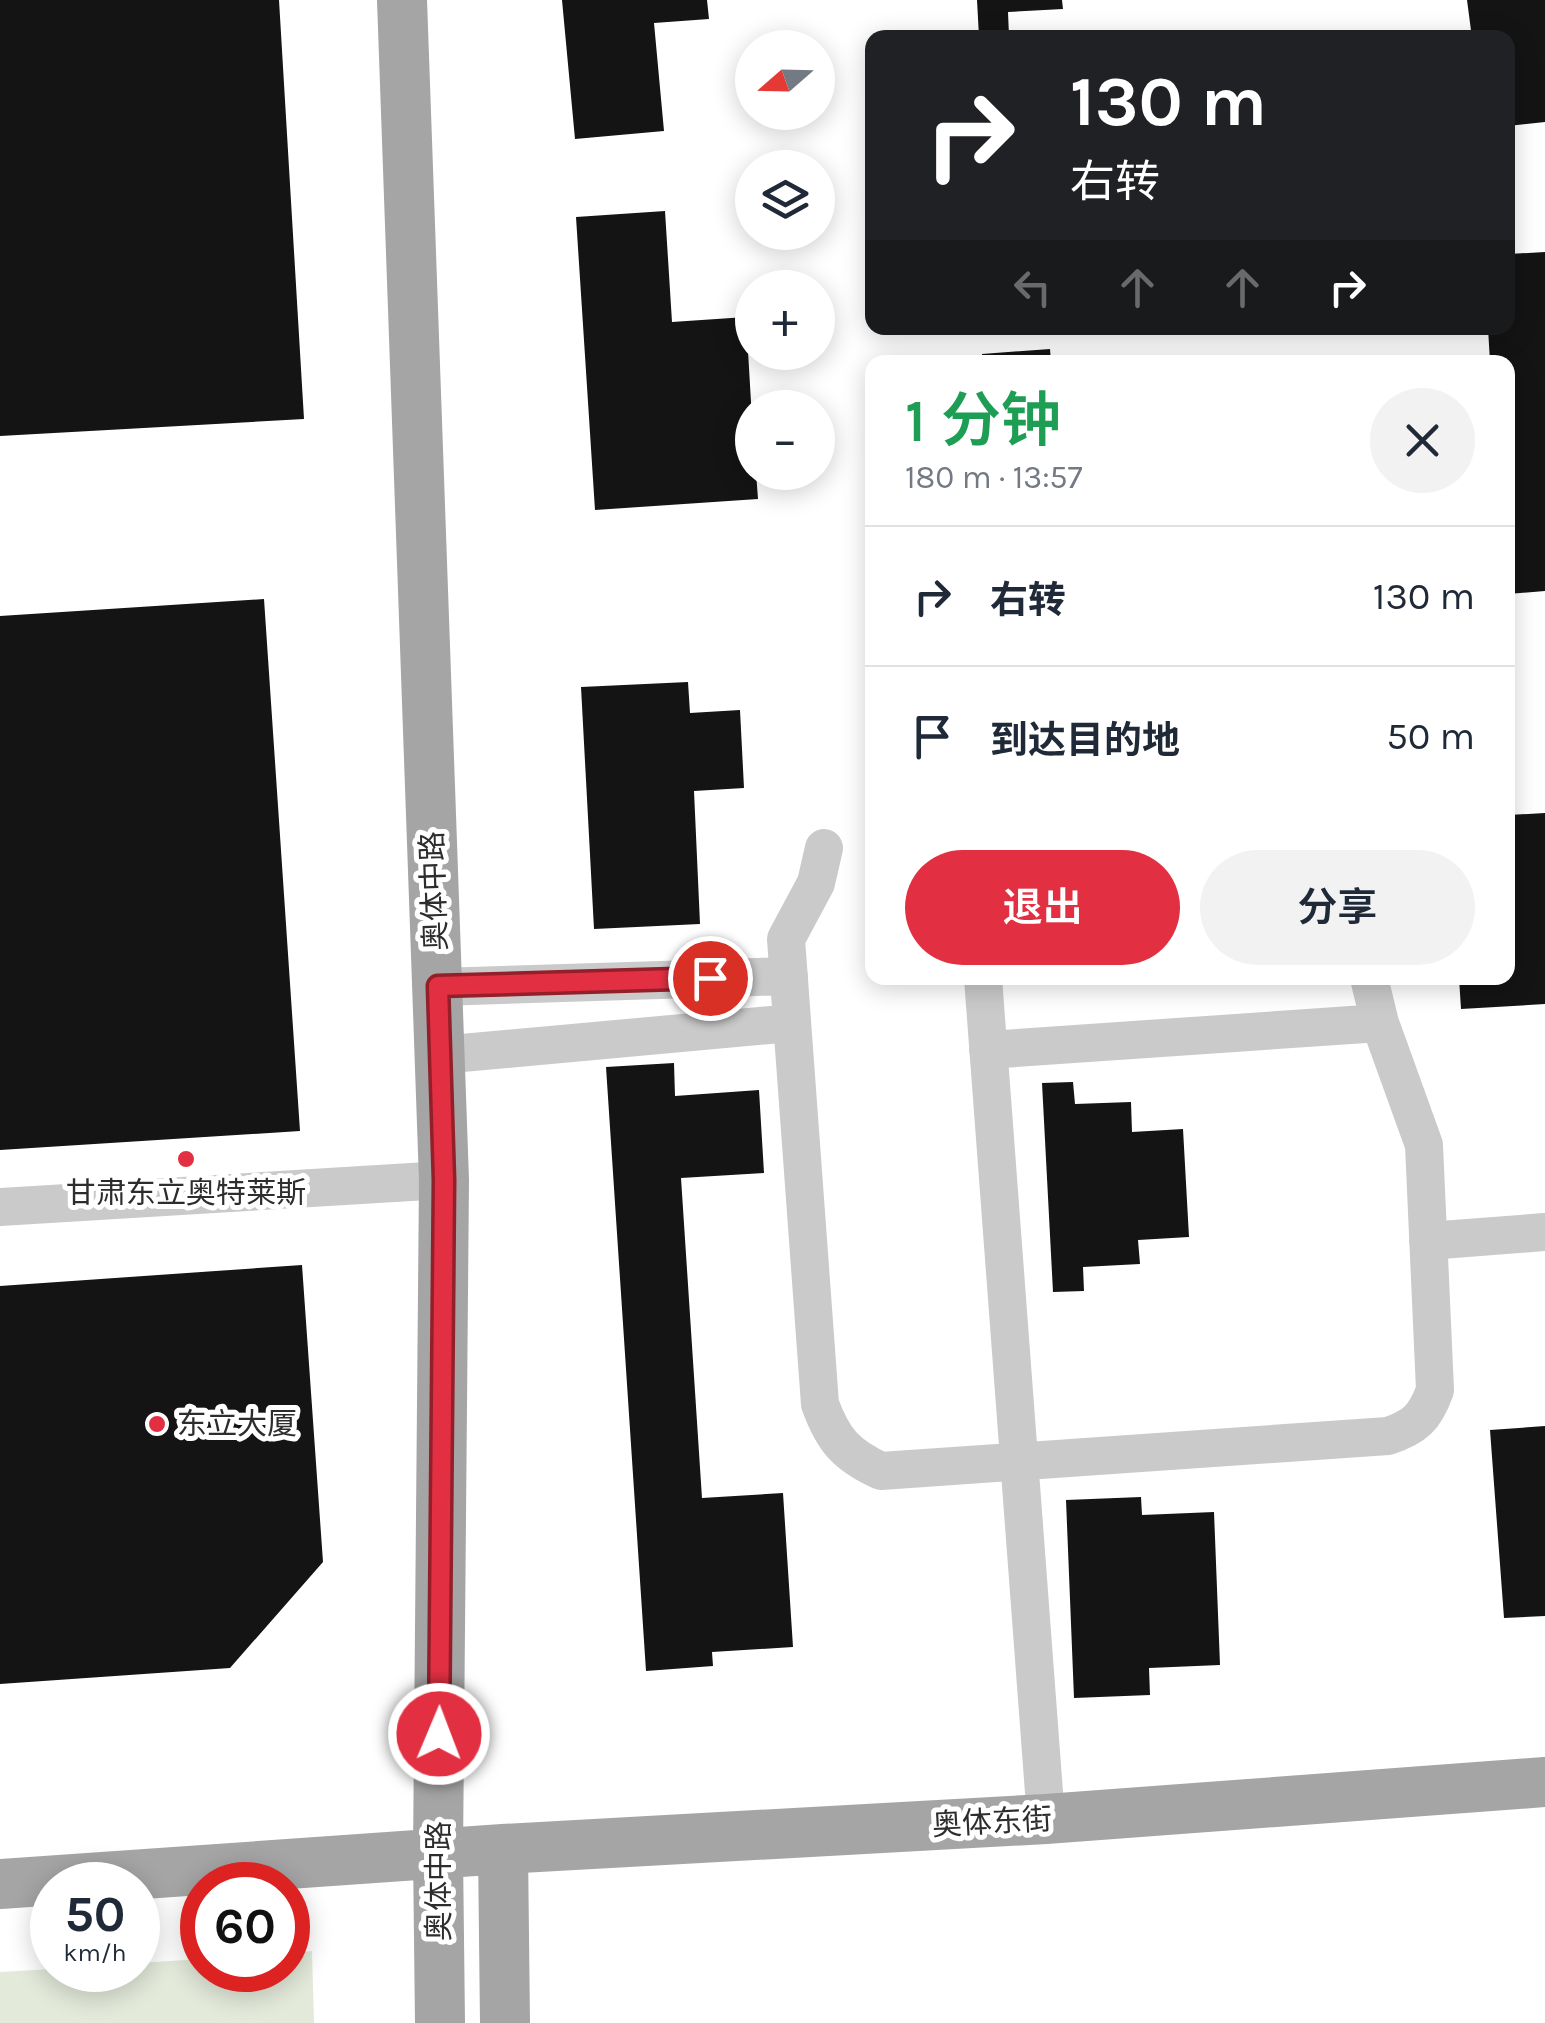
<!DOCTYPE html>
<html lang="zh">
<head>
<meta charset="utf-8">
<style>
  :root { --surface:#fff; --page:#f2f2f3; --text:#1f2937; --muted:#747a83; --line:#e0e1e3; --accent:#e23042 }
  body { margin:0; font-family:Karla,"Noto Sans SC",sans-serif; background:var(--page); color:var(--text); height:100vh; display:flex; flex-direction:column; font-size:38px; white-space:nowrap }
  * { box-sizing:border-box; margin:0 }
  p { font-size:32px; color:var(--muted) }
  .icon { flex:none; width:55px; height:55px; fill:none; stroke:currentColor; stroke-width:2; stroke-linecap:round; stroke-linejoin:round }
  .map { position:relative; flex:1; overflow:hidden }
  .panel { position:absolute; left:865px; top:355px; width:650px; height:630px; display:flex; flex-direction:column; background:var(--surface); border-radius:20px; box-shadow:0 5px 25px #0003 }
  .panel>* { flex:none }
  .guide { position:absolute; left:865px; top:30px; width:650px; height:305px; border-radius:20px; box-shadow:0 5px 25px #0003; background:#202124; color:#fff; overflow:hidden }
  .needle { width:65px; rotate:250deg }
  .controls { position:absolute; left:735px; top:30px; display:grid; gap:20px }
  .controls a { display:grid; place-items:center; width:100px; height:100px; border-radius:50%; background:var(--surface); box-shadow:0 5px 25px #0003; font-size:50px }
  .speed { position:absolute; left:30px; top:1862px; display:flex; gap:20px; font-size:50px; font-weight:700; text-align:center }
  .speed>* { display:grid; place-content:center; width:130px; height:130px; border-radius:50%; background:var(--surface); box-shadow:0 5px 25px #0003; line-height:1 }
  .speed small { font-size:25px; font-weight:400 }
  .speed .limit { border:15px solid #d22; background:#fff; color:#111 }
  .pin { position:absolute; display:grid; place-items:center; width:85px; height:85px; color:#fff; margin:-42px; border:5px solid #fff; border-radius:50%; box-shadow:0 2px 10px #0007 }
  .me { position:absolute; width:110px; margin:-55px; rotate:1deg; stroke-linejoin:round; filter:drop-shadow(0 0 8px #0008) }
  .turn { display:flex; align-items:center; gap:35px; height:210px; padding:0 40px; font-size:45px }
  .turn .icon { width:130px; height:130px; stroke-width:2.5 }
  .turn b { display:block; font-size:70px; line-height:85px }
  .lanes { display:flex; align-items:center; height:95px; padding:0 40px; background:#0003; justify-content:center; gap:50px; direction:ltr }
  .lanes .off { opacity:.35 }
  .round { display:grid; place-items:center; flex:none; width:105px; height:105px; border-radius:52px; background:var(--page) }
  .headline { display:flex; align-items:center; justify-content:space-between; height:170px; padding:0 40px }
  h1 { font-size:60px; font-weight:600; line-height:75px; color:#1e9e55 }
  .button { display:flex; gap:20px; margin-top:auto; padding:20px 40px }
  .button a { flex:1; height:115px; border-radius:60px; background:var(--accent); color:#fff; font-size:40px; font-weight:600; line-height:115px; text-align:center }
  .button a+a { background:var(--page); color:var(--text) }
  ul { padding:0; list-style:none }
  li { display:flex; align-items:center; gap:30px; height:140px; padding:0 40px; border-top:2px solid var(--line) }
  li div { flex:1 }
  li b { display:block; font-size:38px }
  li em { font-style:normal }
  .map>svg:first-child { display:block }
</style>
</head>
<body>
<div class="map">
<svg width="1545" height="2023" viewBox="0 0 1545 2023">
  <rect width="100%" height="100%" fill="#fff"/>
  <path fill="#e3eada" d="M312,1951L314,2023H0V1972L52,1969L138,1970V1963L202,1959V1970H288V1953Z"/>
  <path fill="#141414" d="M0,0H279L304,419L0,436Z
    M562,0H707L709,19L654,23L664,131L575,139Z
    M977,0H1062L1063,9L1008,12L1009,36L979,37Z
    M1467,0H1545V122L1508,126V38H1472Z
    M665,211L672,322L746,317L752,419V472H756L758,499L595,510L576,217Z
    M1545,252V591L1508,594V362H1490L1488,328H1508V254Z
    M1050,349L1051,362H982V354Z
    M264,599L300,1131L0,1150V616Z
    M688,682L690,713L740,710L744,788L694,791L700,924L594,929L581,687Z
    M1545,813V1004L1461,1009L1459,978H1508V815Z
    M674,1063L675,1096L759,1090L764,1173L681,1178L702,1498L783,1493L793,1647L712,1652L713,1666L646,1671L606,1067Z
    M1073,1082L1075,1104L1131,1102L1132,1132L1183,1129L1189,1237L1138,1240L1140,1264L1083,1267L1084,1291L1053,1292L1042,1083Z
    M302,1265L323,1562L230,1668L0,1684V1286Z
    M1545,1426V1616L1504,1618L1490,1430Z
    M1141,1497L1142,1515L1214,1512L1220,1665L1149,1668L1150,1695L1074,1698L1066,1500Z"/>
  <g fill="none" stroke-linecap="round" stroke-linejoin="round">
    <path stroke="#cacaca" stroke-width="38" d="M824,848L816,883L786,939L820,1404C833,1440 846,1455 881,1471L1388,1436C1415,1427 1425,1418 1435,1390L1424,1145L1380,1023L1369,978
      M983,978L1046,1819
      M438,987L789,976
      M988,1050L1380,1023
      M440,1055L792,1023
      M0,1207L444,1180
      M1428,1241L1545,1232"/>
    <path stroke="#a5a5a5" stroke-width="50" d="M402,0L444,1180L438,1853L440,2023
      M503,1849L505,2023
      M0,1884L503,1849L1046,1819L1545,1782"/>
  </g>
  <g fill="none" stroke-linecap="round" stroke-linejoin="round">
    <defs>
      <path id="route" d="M439,1734L444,1180L438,986L710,978"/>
    </defs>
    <use href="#route" stroke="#931f2b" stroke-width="25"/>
    <use href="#route" stroke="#e23042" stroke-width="18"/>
  </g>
  <g fill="#e23042" stroke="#fff" stroke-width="4">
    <circle cx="186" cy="1159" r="10"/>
    <circle cx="157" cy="1424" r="10"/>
  </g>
  <g text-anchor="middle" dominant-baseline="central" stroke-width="10" stroke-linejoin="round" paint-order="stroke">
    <g font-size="30" fill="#2d2d2d" stroke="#fff">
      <text transform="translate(434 891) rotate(-92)">奥体中路</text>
      <text transform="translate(992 1822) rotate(-3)">奥体东街</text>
      <text transform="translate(439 1881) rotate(-90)">奥体中路</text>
    </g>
    <g font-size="30" fill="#2d2d2d" stroke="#fff">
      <text x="186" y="1193">甘肃东立奥特莱斯</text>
      <text x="177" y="1424" text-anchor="start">东立大厦</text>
    </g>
  </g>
</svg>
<div class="controls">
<a><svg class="needle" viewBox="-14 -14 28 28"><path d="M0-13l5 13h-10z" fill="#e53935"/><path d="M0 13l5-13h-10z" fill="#747a83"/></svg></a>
<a><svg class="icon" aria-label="layers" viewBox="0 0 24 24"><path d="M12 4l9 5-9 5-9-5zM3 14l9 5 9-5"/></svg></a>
<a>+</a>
<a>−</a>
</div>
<div class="speed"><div>50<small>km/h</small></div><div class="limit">60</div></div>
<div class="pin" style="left:710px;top:978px;background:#d93025"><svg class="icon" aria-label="arrive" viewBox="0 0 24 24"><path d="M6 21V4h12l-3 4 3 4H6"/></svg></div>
<svg class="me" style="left:439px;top:1734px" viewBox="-20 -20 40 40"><circle r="17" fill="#e23042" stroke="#fff" stroke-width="3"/><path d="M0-11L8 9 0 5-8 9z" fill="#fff"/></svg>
<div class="guide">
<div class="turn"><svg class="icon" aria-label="right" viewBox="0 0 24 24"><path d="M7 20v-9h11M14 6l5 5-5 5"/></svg><div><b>130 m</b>右转</div></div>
<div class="lanes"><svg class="icon off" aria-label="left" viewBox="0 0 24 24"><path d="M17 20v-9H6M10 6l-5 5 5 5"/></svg><svg class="icon off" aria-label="ahead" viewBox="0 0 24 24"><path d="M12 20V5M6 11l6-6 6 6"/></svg><svg class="icon off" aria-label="ahead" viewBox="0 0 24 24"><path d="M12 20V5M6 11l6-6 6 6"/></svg><svg class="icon" aria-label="right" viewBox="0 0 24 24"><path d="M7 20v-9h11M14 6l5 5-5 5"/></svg></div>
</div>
<section class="panel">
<div class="headline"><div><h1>1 分钟</h1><p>180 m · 13:57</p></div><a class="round"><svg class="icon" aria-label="close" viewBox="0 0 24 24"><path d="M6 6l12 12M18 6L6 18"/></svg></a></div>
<ul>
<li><svg class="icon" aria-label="right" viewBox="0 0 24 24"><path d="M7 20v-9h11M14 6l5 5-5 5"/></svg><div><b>右转</b></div><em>130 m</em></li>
<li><svg class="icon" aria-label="arrive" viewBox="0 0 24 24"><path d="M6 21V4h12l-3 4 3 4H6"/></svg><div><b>到达目的地</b></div><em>50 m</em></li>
</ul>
<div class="button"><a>退出</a><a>分享</a></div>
</section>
</div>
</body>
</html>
